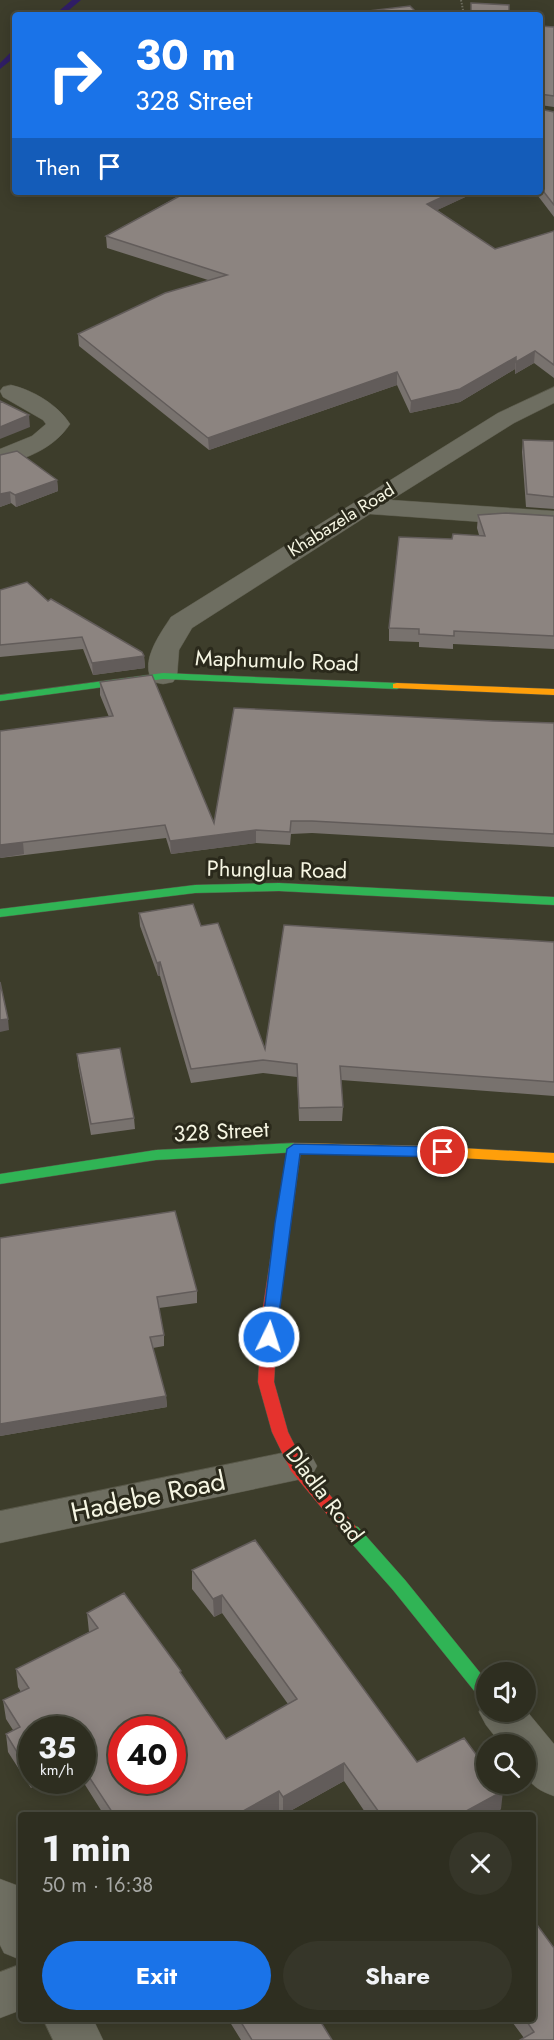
<!DOCTYPE html>
<html lang="en">
<head>
<meta charset="utf-8">
<style>
  :root { --surface:#2e2e20; --page:#363629; --text:#f1f3f6; --muted:#a7a8a5; --line:#494a3e; --accent:#1a73e8 }
  body { margin:0; font-family:Jost,sans-serif; background:var(--page); color:var(--text); height:100vh; display:flex; flex-direction:column; font-size:22px; white-space:nowrap }
  * { box-sizing:border-box; margin:0 }
  p { font-size:20px; color:var(--muted) }
  .icon { flex:none; width:33px; height:33px; fill:none; stroke:currentColor; stroke-width:2; stroke-linecap:round; stroke-linejoin:round }
  .map { position:relative; flex:1; overflow:hidden }
  .drawer { position:absolute; left:18px; top:1812px; width:518px; height:210px; display:flex; flex-direction:column; background:var(--surface); border-radius:6px; box-shadow:0 3px 15px #0003,0 0 0 2px var(--line) }
  .drawer>* { flex:none }
  .hud { position:absolute; left:12px; top:12px; width:531px; height:183px; border-radius:6px; box-shadow:0 3px 15px #0003,0 0 0 2px var(--line); background:#1a73e8; color:#fff; overflow:hidden }
  .controls { position:absolute; left:476px; top:1662px; display:grid; gap:12px }
  .controls a { display:grid; place-items:center; width:60px; height:60px; border-radius:50%; background:var(--surface); box-shadow:0 3px 15px #0003,0 0 0 2px var(--line); font-size:30px }
  .speed { position:absolute; left:18px; top:1716px; display:flex; gap:12px; font-size:30px; font-weight:700; text-align:center }
  .speed>* { display:grid; place-content:center; width:78px; height:78px; border-radius:50%; background:var(--surface); box-shadow:0 3px 15px #0003,0 0 0 2px var(--line); line-height:1 }
  .speed small { font-size:15px; font-weight:400 }
  .speed .limit { border:9px solid #d22; background:#fff; color:#111 }
  .pin { position:absolute; display:grid; place-items:center; width:51px; height:51px; color:#fff; margin:-26px; border:3px solid #fff; border-radius:50%; box-shadow:0 2px 6px #0007 }
  .me { position:absolute; width:66px; margin:-33px; rotate:4deg; stroke-linejoin:round; filter:drop-shadow(0 0 4px #0008) }
  .turn { display:flex; align-items:center; gap:21px; height:126px; padding:0 24px; font-size:27px }
  .turn .icon { width:78px; height:78px; stroke-width:2.5 }
  .turn b { display:block; font-size:42px; line-height:51px }
  .then { display:flex; align-items:center; height:57px; padding:0 24px; background:#0003; gap:12px; font-size:22px }
  .round { display:grid; place-items:center; flex:none; width:63px; height:63px; border-radius:32px; background:var(--page) }
  .summary { display:flex; align-items:center; justify-content:space-between; height:102px; padding:0 24px }
  h1 { font-size:36px; font-weight:700; line-height:45px }
  .button { display:flex; gap:12px; margin-top:auto; padding:12px 24px }
  .button a { flex:1; height:69px; border-radius:36px; background:var(--accent); color:#fff; font-size:24px; font-weight:700; line-height:69px; text-align:center }
  .button a+a { background:var(--page); color:var(--text) }
  .map>svg:first-child { display:block }
</style>
</head>
<body>
<div class="map">
<svg width="554" height="2040" viewBox="0 0 554 2040">
  <rect width="100%" height="100%" fill="#3d3d2b"/>
  <g fill="none" stroke-linecap="round" stroke-linejoin="round">
    <path fill="#301e66" fill-rule="evenodd" d="M72,0H81L63,15H54Z
      M12,51H15V57L0,69V63Z"/>
    <defs>
      <path id="street" d="M11,385C33,390 58,405 70,424C54,448 27,459 0,465V449L32,436L46,424L43,420L3,397L0,391L3,387Z
        M554,387V403L514,423L391,500L554,511V527L370,514L192,628L179,650L177,676L173,682L163,684L153,682C139,662 160,634 171,617L498,413Z
        M297,1450L311,1455L317,1466L311,1477L0,1543V1511Z
        M486,1699V1712H525V1709L554,1744V1796C523,1785 525,1774 525,1744H501L486,1725L479,1712Z
        M0,1879L16,1885L21,1893V1960L4,1953L0,1945Z
        M21,1964V2010L0,2018V1972Z
        M43,2019H93L103,2040H53Z"/>
      <path id="fast" d="M163,673L397,683L403,686L397,689L163,679L0,701V695Z
        M279,883L554,897V905L279,891L195,893L0,917V909L195,885Z
        M294,1143L301,1148L299,1152L156,1160L0,1184V1174L156,1150Z
        M352,1525L358,1527L405,1580L486,1680V1701L480,1698L393,1590L346,1537L344,1532L346,1527Z"/>
      <path id="slow" d="M397,683L554,689V695L393,688V684Z
        M294,1143L424,1146L554,1153V1163L424,1156L294,1153L287,1148Z"/>
      <path id="jam" d="M294,1144L301,1149L278,1314L274,1382L288,1432L303,1462L360,1532L358,1537L352,1539L346,1537L291,1471L272,1432L258,1382L262,1314L287,1149Z"/>
    </defs>
    <use href="#street" stroke="#595849" stroke-width="1"/>
    <use href="#fast" stroke="#595849" stroke-width="1"/>
    <use href="#slow" stroke="#595849" stroke-width="1"/>
    <use href="#jam" stroke="#595849" stroke-width="1"/>
    <path stroke="#6e6e61" stroke-width="2" stroke-dasharray="1.5 1.5" stroke-linecap="butt" d="M461,0L464,15"/>
    <use href="#street" fill="#6e6e61" fill-rule="evenodd"/>
    <use href="#fast" fill="#30b455" fill-rule="evenodd"/>
    <use href="#slow" fill="#ff9f0a" fill-rule="evenodd"/>
    <use href="#jam" fill="#e5322d" fill-rule="evenodd"/>
  </g>
  <path fill="#78726e" d="M540,26L554,27V107L540,105Z
    M540,109L554,112V217L535,192H540Z
    M180,192H476L437,210L495,249L554,231V378L534,363L515,374V369L460,402L410,413L397,385L209,450L79,346L78,334L208,280L107,248L106,236L184,193Z
    M523,440L554,441V509L526,507L522,452Z
    M0,455L57,480L58,491L16,507L11,503L0,507Z
    M478,515L554,516V649L453,644V649L419,647V642L389,641V628L452,539L479,535L477,528Z
    M0,590L48,601L144,656L145,668L93,675L83,649L0,657Z
    M100,682L214,823L493,721L554,723V847L312,833L291,834L290,845L256,843L171,854L166,838L0,858L109,717L100,695Z
    M139,913L201,926L265,1049L554,942V1096L341,1080L343,1107L342,1121H299L297,1077L263,1073L191,1083L160,976H158L140,926Z
    M77,1054L134,1118L135,1129L91,1135L78,1065Z
    M0,1238L197,1291V1303L159,1308L164,1335V1346L153,1348L166,1396L167,1407L0,1436Z
    M255,1540L417,1762L501,1809L491,1815H367L344,1781L283,1815L279,1810L269,1815H104L82,1780V1730L31,1788L8,1752L6,1734L13,1730L6,1719L3,1700L21,1692L18,1687L16,1669L89,1632L87,1613L181,1671V1675L226,1739L288,1704L222,1613L214,1617L192,1589V1570Z
    M228,2019H319L332,2040H241Z
    M510,2019H532L554,2040L524,2038Z"/>
  <path fill="#625c5a" d="M453,192H476L427,215V204Z
    M535,351L534,363L515,374L516,362Z
    M516,357L515,369L460,402L410,413L411,401Z
    M397,372V385L209,450L208,438Z
    M29,415L30,427L0,439V427Z
    M57,480L58,491L16,507L15,495Z
    M10,492L11,503L0,507V494Z
    M144,656L145,668L93,675L92,663Z
    M256,830V843L171,854L170,841Z
    M23,842L24,854L0,858V845Z
    M160,962V976H158L157,963Z
    M8,1019L9,1030L0,1032V1020Z
    M166,1396L167,1407L0,1436V1424Z
    M222,1595V1613L214,1617L213,1599Z
    M344,1763V1781L283,1815V1797Z
    M32,1769V1780H46L31,1788L28,1770Z
    M279,1791V1810L269,1815H236Z
    M503,1791L501,1809L491,1815H459Z"/>
  <path fill="#8c8480" stroke="#625c5a" stroke-width="1.5" fill-rule="evenodd" d="M471,3L509,5V15H471Z
    M410,6L419,15H335Z
    M540,26L554,27V96L540,94Z
    M540,109L554,112V205L540,187Z
    M187,192H453L427,204L495,249L554,231V365L535,351L516,362V357L460,389L411,401L397,372L208,438L78,334L165,293L227,275L106,236Z
    M0,401L29,415L0,427Z
    M523,440L554,441V497L527,494Z
    M17,451L57,480L15,495L10,492L0,494V455Z
    M506,513L554,516V636L454,631V636L419,634V629L389,628L399,537L452,539L453,534L485,536L478,515Z
    M27,582L48,601L51,599L142,652L144,656L92,663L82,637L0,645V590Z
    M152,675L214,823L234,708L493,721L554,723V834L312,821H291L290,832L256,830L170,841L165,825L0,845V731L113,716L100,682Z
    M193,904L201,926L218,923L265,1049L284,925L554,942V1082L340,1066L343,1107L299,1108L297,1064L263,1060L191,1069L160,962L157,963L139,913Z
    M0,982L8,1019L0,1020Z
    M120,1048L134,1118L91,1124L77,1054Z
    M175,1211L197,1291L157,1297L164,1335L150,1337L166,1396L0,1424V1238Z
    M255,1540L417,1762L464,1738L486,1768V1784H497L503,1791L459,1815H381L344,1763L283,1797L279,1791L236,1815H114L82,1766V1730H32V1769L28,1770L6,1734L20,1727L3,1700L29,1688L16,1669L98,1628L87,1613L124,1593L181,1671L180,1672L226,1739L297,1699L222,1595L213,1599L192,1570ZM122,1730H172V1780H122Z
    M532,1918L554,1948V2040H520L534,2032L525,2019H532Z
    M239,2019H319L332,2040H252Z"/>
  <path fill="#1a73e8" stroke="#114b97" stroke-width="1.5" d="M294,1144L443,1147L450,1152L443,1157L300,1154L276,1337L274,1341H263L261,1337L275,1223L287,1149Z"/>
  <g text-anchor="middle" dominant-baseline="central" stroke-width="6" stroke-linejoin="round" paint-order="stroke">
    <g font-size="18" fill="#f5f5e2" stroke="#2a291b">
      <text transform="translate(341 520) rotate(-32)">Khabazela Road</text>
    </g>
    <g font-size="22" fill="#f5f5e2" stroke="#2a291b">
      <text transform="translate(277 660) rotate(2)">Maphumulo Road</text>
      <text transform="translate(277 869) rotate(1)">Phunglua Road</text>
      <text transform="translate(221 1131) rotate(-3)">328 Street</text>
      <text transform="translate(325 1494) rotate(53)">Dladla Road</text>
    </g>
    <g font-size="27" fill="#f5f5e2" stroke="#2a291b">
      <text transform="translate(148 1496) rotate(-12)">Hadebe Road</text>
    </g>
  </g>
</svg>
<div class="controls">
<a><svg class="icon" aria-label="sound" viewBox="0 0 24 24"><path d="M4 9h4l5-4v14l-5-4H4zM17 9q2 3 0 6"/></svg></a>
<a><svg class="icon" aria-label="search" viewBox="0 0 24 24"><circle cx="10" cy="10" r="6"/><path d="M15 15l6 6"/></svg></a>
</div>
<div class="speed"><div>35<small>km/h</small></div><div class="limit">40</div></div>
<div class="pin" style="left:443px;top:1152px;background:#d93025"><svg class="icon" aria-label="arrive" viewBox="0 0 24 24"><path d="M6 21V4h12l-3 4 3 4H6"/></svg></div>
<svg class="me" style="left:269px;top:1337px" viewBox="-20 -20 40 40"><circle r="17" fill="#1a73e8" stroke="#fff" stroke-width="3"/><path d="M0-11L8 9 0 5-8 9z" fill="#fff"/></svg>
<div class="hud">
<div class="turn"><svg class="icon" aria-label="right" viewBox="0 0 24 24"><path d="M7 20v-9h11M14 6l5 5-5 5"/></svg><div><b>30 m</b>328 Street</div></div>
<div class="then">Then<svg class="icon" aria-label="arrive" viewBox="0 0 24 24"><path d="M6 21V4h12l-3 4 3 4H6"/></svg></div>
</div>
<section class="drawer">
<div class="summary"><div><h1>1 min</h1><p>50 m · 16:38</p></div><a class="round"><svg class="icon" aria-label="close" viewBox="0 0 24 24"><path d="M6 6l12 12M18 6L6 18"/></svg></a></div>
<div class="button"><a>Exit</a><a>Share</a></div>
</section>
</div>
</body>
</html>
